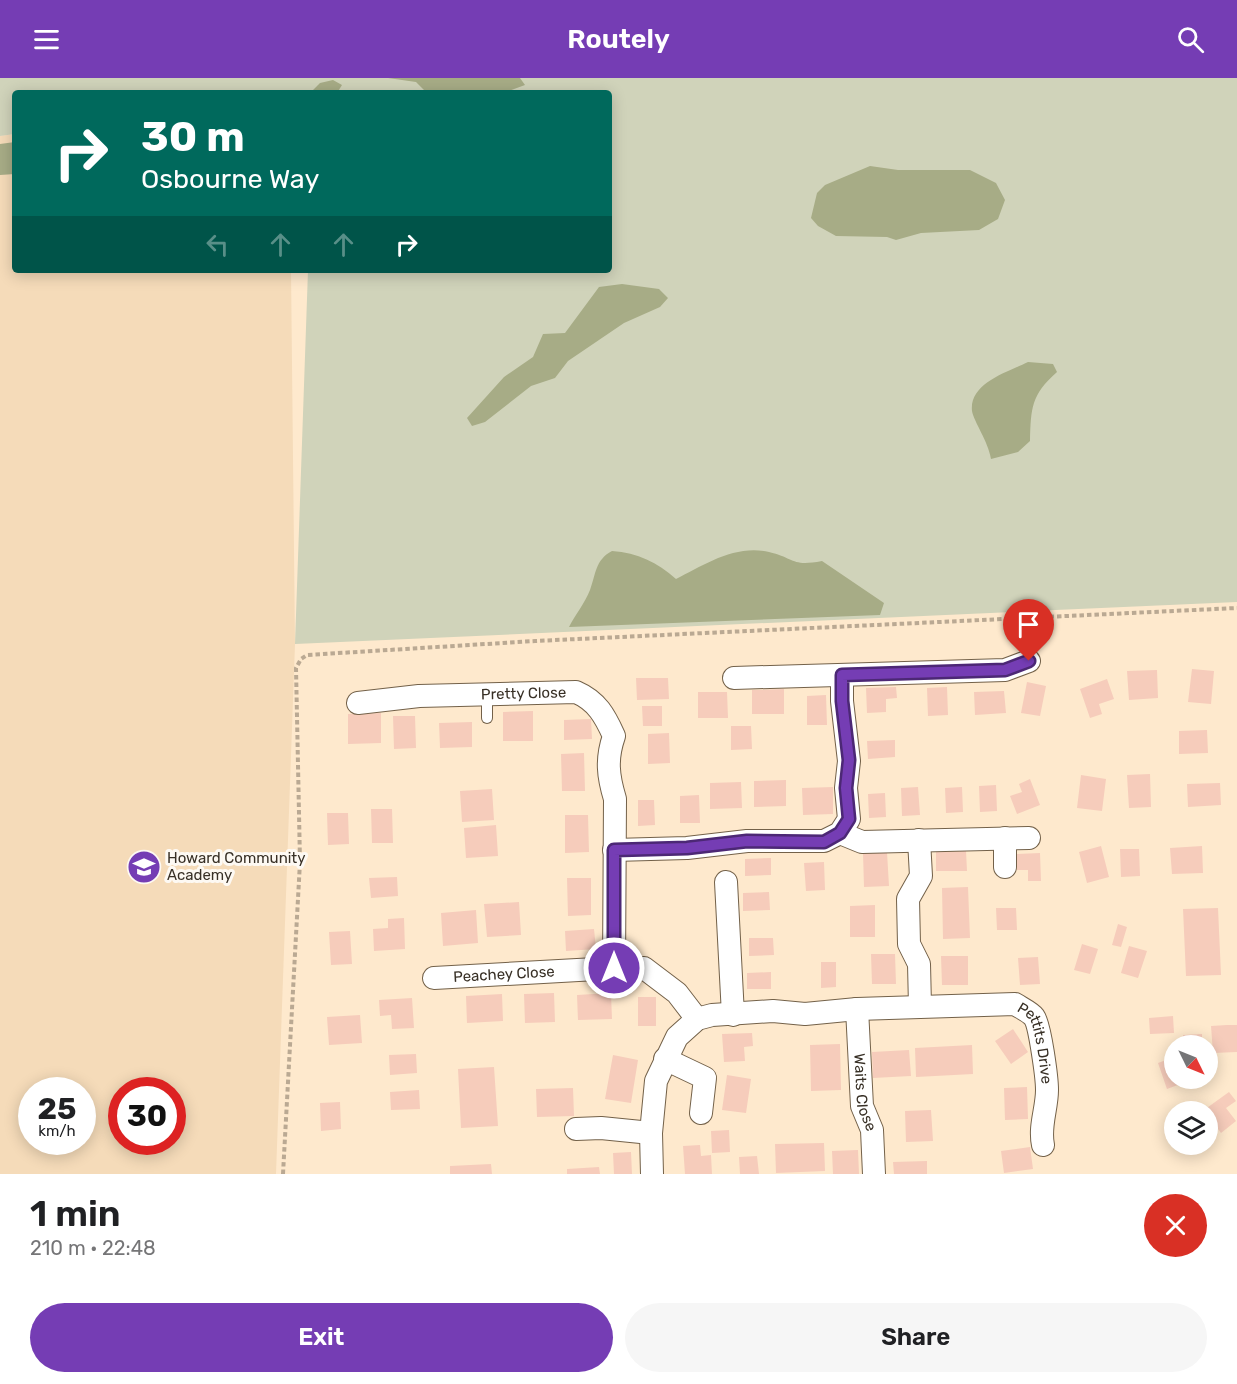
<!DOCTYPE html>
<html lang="en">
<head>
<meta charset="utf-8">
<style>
  :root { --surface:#fff; --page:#f6f6f6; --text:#202124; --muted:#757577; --accent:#753db4 }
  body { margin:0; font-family:Rubik,sans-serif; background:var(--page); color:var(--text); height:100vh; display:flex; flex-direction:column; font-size:22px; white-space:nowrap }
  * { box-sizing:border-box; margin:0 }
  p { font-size:20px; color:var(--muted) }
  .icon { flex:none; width:33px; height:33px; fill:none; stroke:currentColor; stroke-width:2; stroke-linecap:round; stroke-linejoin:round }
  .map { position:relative; height:1096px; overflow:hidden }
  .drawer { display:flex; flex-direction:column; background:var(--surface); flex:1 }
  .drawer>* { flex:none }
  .guide { position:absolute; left:12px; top:12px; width:600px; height:183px; border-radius:6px; box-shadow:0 3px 15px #0003; background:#00695c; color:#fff; overflow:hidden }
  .needle { width:39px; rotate:133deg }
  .fabs { position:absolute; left:1164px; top:957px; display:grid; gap:12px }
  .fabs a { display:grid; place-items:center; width:54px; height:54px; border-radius:50%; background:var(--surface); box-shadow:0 3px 15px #0003; font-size:30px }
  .speed { position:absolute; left:18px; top:999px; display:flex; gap:12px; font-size:30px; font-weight:700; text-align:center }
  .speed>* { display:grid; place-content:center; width:78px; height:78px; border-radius:50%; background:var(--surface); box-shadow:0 3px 15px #0003; line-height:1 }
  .speed small { font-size:15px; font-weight:400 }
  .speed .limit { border:9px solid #d22; background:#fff; color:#111 }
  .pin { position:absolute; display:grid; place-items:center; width:51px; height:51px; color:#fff; margin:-62px -26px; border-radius:50% 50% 50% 0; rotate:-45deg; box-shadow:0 0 6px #0007 }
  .pin .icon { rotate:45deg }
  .me { position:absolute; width:66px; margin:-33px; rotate:0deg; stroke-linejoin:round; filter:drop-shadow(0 0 4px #0008) }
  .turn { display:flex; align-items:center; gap:21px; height:126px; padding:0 30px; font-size:27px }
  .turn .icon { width:78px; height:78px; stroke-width:2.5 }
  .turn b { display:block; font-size:42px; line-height:51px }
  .lanes { display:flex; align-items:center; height:57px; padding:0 30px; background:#0003; justify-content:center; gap:30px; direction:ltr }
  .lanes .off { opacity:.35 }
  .round { display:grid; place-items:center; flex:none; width:63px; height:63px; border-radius:32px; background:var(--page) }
  .head { display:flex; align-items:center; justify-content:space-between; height:102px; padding:0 30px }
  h1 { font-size:36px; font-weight:600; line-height:45px }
  .action { display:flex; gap:12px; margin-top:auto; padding:12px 30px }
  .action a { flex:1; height:69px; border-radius:36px; background:var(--accent); color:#fff; font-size:24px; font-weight:600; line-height:69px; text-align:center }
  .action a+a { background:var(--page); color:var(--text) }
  header { display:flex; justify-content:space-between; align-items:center; height:78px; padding:0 30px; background:var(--accent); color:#fff; font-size:27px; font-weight:600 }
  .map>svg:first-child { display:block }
</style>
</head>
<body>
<header><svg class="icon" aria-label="menu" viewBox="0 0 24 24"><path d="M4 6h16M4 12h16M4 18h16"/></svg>Routely<svg class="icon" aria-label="search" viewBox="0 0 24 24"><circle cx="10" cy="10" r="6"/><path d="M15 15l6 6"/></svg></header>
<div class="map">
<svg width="1237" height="1096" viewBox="0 0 1237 1096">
  <rect width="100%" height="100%" fill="#fee9cd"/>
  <path fill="#f5dbb9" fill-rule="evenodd" d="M15,56V192H291L295,566L276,1096H0V58ZM32,1012H82V1064H32ZM122,1012H172V1064H122Z"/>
  <path fill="#d0d3ba" d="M0,0H1237V524L295,566L308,192H609V15H312L307,12L287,15H15V56L0,58Z"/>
  <path fill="#a7ac86" d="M388,0H520L525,7L503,15H427L416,4Z
    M333,2L342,7L337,15H310L320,5Z
    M15,64V96L0,97V66Z
    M870,88L898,92H970L996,105L1005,122L998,141L979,152L921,155L896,162L887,159L836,158L818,148L811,140L817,115L825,107Z
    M622,206L659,211L668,220L660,229L624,245L568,283L555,300L531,308L485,344L472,348L467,340L504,299L533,279L543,256L565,255L599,209Z
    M1028,284L1053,286L1057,294C1031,317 1031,330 1030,363L1018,374L991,381C988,363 974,344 972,333C969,305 1008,294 1028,284Z
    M612,473C638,475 657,484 676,501C704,487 735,466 769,474C795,480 791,489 822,483L884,525L880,537L569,549C575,537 585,525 590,512C596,496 595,482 612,473Z"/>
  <path fill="#f6ccbb" d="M1192,591L1214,593L1211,626L1188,624Z
    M1157,592L1158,620L1129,622L1127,593Z
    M636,600H668L669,621L637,622Z
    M1107,601L1114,621L1099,626L1102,636L1090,640L1080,611Z
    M1027,604L1046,608L1040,638L1021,635Z
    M896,609L897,620L886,621V634L867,635L866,610Z
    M947,609L948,637L928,638L927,610Z
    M784,611V636H752V612Z
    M1004,613L1006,635L975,637L974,614Z
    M698,614H727L728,640H698Z
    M826,617L827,647H807V618Z
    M642,628H662V648H643Z
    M533,633V663H503V634Z
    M381,635V665L348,666V636Z
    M393,638H415L416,670L394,671Z
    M591,641L592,661L564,662V642Z
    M472,644V669L440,670L439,645Z
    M731,648H751L752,671L731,672Z
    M1207,652L1208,675L1179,676V653Z
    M669,655L670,685L648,686V656Z
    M895,662V679L868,681L867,663Z
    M584,675L585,713H562L561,676Z
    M1150,696L1151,729L1129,730L1127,697Z
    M1081,697L1106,701L1102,733L1077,730Z
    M1030,701L1040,727L1017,736L1010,718L1022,714L1019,706Z
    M786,702V728L754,729V703Z
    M741,704L742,730L710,731V705Z
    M1220,705L1221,727L1188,729L1187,706Z
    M996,707L997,733L980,734L979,708Z
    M833,709V736L803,737L802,710Z
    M918,709L920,737L902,738L901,710Z
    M962,709L963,734L946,735L945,710Z
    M492,711L494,742L462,744L460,713Z
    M885,715L886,739L869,740L868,716Z
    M699,717L700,745H680V718Z
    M638,722H654L655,747L638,748Z
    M371,731H392L393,765H372Z
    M327,735H348L349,766L328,767Z
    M565,737H588L589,774L565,775Z
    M496,747L498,778L466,780L464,750Z
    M1101,768L1109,799L1087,805L1079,774Z
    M1202,768L1203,795L1172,796L1170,770Z
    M1120,771H1139L1140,798L1121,799Z
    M966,773L967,793H936V774Z
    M887,774L889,808L864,809L863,775Z
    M1040,775L1041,803H1028V792H1017V776Z
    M771,780V797L745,798V781Z
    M824,784L825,812L806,813L804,785Z
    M397,799L398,818L371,820L369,800Z
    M567,800H591V837L568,838Z
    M968,809L970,860L943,861L942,810Z
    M769,814L770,832L743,833V815Z
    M519,824L521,857L487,859L484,826Z
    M875,827V859H850V828Z
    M996,830H1016L1017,852H997Z
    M1218,830L1221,897L1186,898L1183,831Z
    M476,832L478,865L443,868L441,835Z
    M404,840L405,871L374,873L373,851L388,850V841Z
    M1118,846L1127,849L1121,869L1112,867Z
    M594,851L596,871L566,873L565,853Z
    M350,853L352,886L331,887L329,854Z
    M749,860H773L774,877L749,878Z
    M1082,866L1098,871L1090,896L1074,892Z
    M1129,868L1147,873L1138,900L1121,895Z
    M871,876H895L896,906H872Z
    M941,878H968V907H942Z
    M1038,879L1040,906L1020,907L1018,880Z
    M821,884H836V909L821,910Z
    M771,894V911H747V895Z
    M554,915L555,944L525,945L524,916Z
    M502,916L503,943L467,945L466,918Z
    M594,916H611L612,941L578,942L577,917Z
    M638,919H656V948H638Z
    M412,920L414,950L392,951L391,937L380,938L379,922Z
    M360,937L362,965L329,967L327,939Z
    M1173,938L1174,955L1150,956L1149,940Z
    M1227,947H1237V974L1213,975L1211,948Z
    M1013,951L1028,974L1011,986L995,963Z
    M752,955L753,968L744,969L745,983L724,984L722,956Z
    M1202,956V968H1183V957Z
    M840,966L841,1012L811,1013L810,967Z
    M972,967L973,996L916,999L915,970Z
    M909,972L911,998L873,1000L872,974Z
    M416,976L417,995L390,997L389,977Z
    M613,977L638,982L631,1025L605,1021Z
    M1174,979V1000L1194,1001L1167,1011L1158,985Z
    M494,989L498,1048L461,1050L458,991Z
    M727,997L751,1001L746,1035L722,1032Z
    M1027,1009L1028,1041L1005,1042L1004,1010Z
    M573,1010L574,1038L537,1039L536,1011Z
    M419,1012L420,1031L391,1032L390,1014Z
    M1229,1014L1236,1023L1226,1030L1236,1043L1221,1055L1204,1032Z
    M340,1024L341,1051L321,1053L320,1025Z
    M931,1032L933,1063L906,1064L905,1033Z
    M729,1052L730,1074L712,1075L711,1053Z
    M824,1065L825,1093L776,1095L775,1066Z
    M700,1067L701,1078L711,1077L712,1096H685L683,1068Z
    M1030,1069L1033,1091L1004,1095L1001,1073Z
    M858,1072L859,1096H833L832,1073Z
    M631,1074L632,1096H614L613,1075Z
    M757,1078L759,1096H740L739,1079Z
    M927,1083V1096H894L893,1084Z
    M491,1086L492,1096H450V1088Z
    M599,1089L600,1096H567V1091Z"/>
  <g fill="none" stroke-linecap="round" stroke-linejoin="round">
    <defs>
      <path id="service" d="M487,618V640"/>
      <g id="minor">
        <path d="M734,600L1005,592L1029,583"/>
        <path id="s1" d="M358,625L419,618L576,614C597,623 605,638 614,658C606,681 608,698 615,721L614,890"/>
        <path d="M840,755L862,764L1029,760"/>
        <path d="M1005,760V789"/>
        <path d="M919,762L921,798L908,821L909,866L919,886L920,928"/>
        <path d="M614,772L687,770L747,763H824L840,755L849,741L846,710L849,683L842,623V597"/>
        <path d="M726,804L733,937"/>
        <path id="s2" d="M434,900L614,890H644L677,915L697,941"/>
        <path id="s3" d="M857,931L862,1028L872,1052L874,1096"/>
        <path d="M665,981L705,1000L701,1035"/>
        <path d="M576,1051L601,1050L651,1055"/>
        <path id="s4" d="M652,1096L651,1055L656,1003L677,959L697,941L712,937L773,933L805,936L857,931L1015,926C1021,930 1030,934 1034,939C1040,947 1047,1000 1047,1012C1047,1031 1039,1048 1043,1067"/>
      </g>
    </defs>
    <use href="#service" stroke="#736149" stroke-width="12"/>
    <use href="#minor" stroke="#736149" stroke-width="24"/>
    <path stroke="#baa993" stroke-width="4" stroke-dasharray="4.5 3" stroke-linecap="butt" d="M283,1096L300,784L296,590L301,581L307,577L535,563L1237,530"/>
    <use href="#service" stroke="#fff" stroke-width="10"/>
    <use href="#minor" stroke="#fff" stroke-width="22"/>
  </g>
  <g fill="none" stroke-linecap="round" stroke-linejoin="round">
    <defs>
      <path id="route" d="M614,890V772L687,770L747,763L824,764L840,755L849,741L846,710L849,682L842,623V597L1005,592L1029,583"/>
    </defs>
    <use href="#route" stroke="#4c2875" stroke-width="15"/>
    <use href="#route" stroke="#753db4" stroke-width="10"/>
  </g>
  <defs>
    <symbol id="school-disc" viewBox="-11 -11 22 22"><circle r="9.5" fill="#753db4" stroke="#fdf9f3"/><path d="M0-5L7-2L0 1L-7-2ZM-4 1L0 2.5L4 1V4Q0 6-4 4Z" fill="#fff"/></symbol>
  </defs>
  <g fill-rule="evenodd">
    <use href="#school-disc" x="125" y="770" width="38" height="38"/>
  </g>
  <g text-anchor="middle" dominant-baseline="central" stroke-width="6" stroke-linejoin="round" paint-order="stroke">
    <g font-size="15" fill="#383026" stroke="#fdf9f3">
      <text stroke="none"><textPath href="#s1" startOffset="166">Pretty Close</textPath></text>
      <text stroke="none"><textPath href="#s2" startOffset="70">Peachey Close</textPath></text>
      <text stroke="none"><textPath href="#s4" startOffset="536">Pettits Drive</textPath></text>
      <text stroke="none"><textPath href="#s3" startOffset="84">Waits Close</textPath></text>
    </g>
    <g font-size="15" fill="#383026" stroke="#fdf9f3" text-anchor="start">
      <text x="167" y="780">Howard Community<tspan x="167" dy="17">Academy</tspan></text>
    </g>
  </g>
</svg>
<div class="fabs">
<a><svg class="needle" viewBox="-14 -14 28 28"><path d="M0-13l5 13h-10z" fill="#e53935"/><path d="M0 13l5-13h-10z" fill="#757577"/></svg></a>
<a><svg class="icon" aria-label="layers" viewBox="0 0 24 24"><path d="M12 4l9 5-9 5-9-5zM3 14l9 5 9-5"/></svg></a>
</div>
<div class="speed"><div>25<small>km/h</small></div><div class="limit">30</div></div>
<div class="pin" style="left:1029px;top:583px;background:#d93025"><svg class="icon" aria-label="arrive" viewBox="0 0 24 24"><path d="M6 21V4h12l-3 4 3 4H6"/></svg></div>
<svg class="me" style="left:614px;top:890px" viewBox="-20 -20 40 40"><circle r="17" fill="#753db4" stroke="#fff" stroke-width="3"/><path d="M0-11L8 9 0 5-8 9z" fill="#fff"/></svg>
<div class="guide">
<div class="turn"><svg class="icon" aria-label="right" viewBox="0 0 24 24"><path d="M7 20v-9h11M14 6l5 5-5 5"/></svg><div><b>30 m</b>Osbourne Way</div></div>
<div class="lanes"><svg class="icon off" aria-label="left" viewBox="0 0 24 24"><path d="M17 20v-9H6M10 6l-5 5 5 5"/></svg><svg class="icon off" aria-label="ahead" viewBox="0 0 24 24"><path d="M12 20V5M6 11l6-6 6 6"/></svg><svg class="icon off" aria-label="ahead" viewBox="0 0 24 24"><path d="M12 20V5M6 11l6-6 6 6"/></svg><svg class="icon" aria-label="right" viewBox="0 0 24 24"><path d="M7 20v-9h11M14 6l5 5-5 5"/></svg></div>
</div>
</div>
<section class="drawer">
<div class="head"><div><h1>1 min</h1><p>210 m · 22:48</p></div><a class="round" style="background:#d93025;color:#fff"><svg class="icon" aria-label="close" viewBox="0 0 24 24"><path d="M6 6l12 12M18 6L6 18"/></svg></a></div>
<div class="action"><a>Exit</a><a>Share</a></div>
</section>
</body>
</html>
